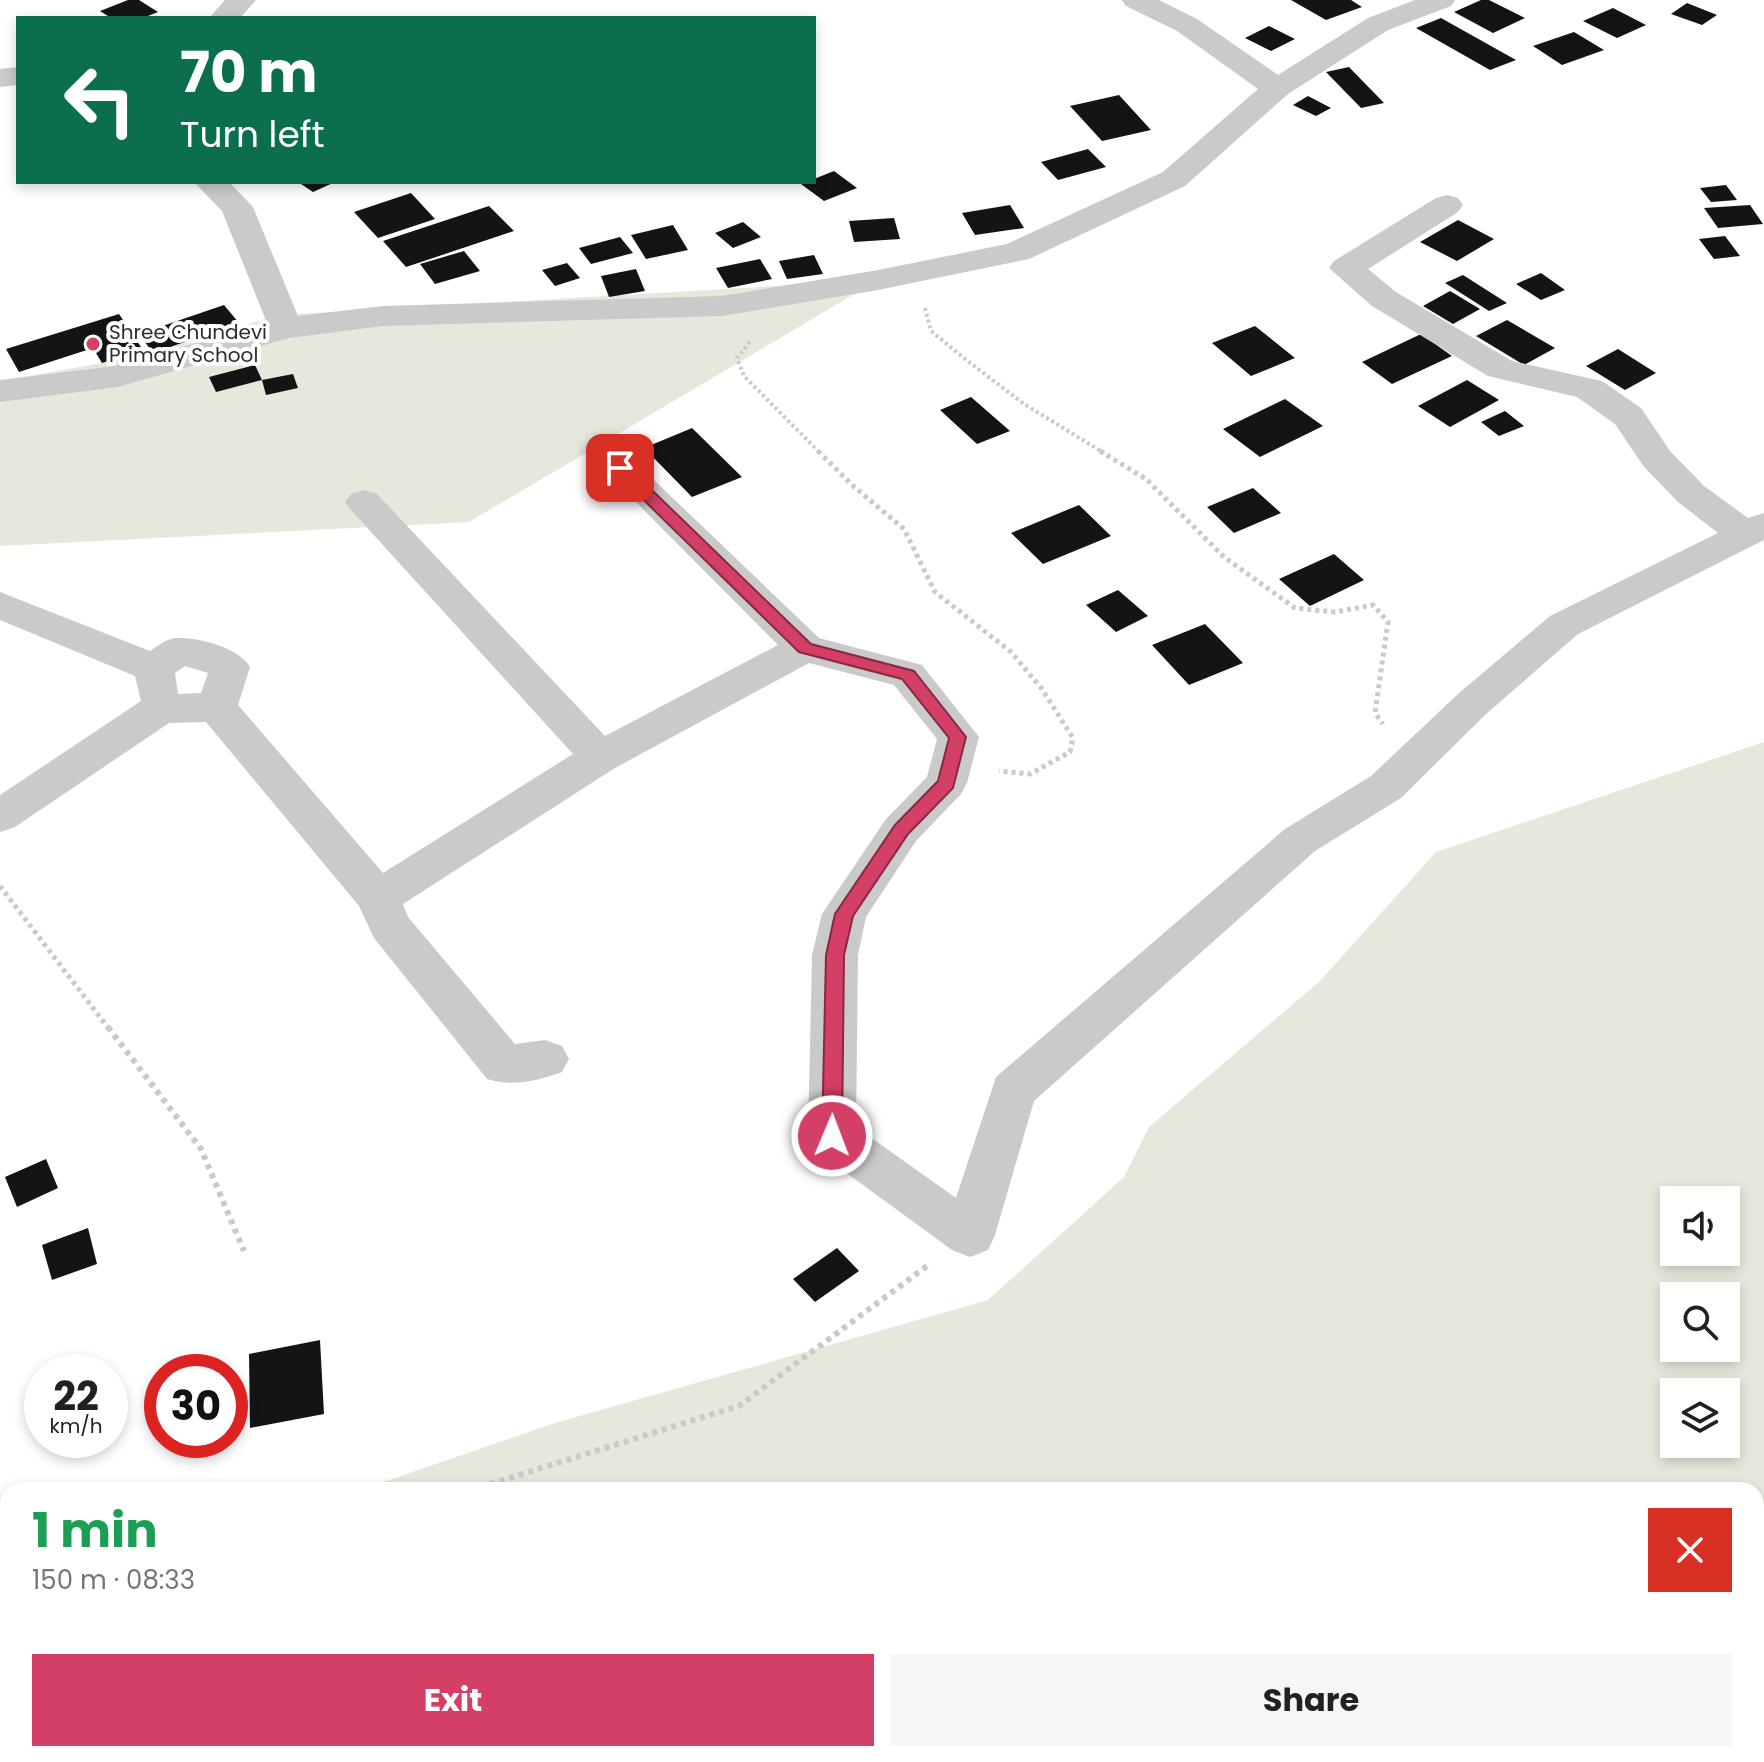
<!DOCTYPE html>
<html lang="en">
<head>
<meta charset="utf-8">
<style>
  :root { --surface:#fff; --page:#f6f6f6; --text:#202124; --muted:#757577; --accent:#d33f65 }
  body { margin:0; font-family:Poppins,sans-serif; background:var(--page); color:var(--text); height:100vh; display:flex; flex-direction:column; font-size:30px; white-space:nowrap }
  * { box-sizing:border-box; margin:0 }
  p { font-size:26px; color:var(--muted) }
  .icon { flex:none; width:44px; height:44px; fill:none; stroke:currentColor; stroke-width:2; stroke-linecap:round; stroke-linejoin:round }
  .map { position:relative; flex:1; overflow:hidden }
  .sheet { position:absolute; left:0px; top:1482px; width:1764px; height:280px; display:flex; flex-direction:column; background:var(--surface); border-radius:24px 24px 0 0; box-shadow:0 4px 12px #0003 }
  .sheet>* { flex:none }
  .top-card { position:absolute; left:16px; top:16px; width:800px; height:168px; border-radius:0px; box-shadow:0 4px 12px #0003; background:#0b6e4f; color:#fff; overflow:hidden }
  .tools { position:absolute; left:1660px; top:1186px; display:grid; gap:16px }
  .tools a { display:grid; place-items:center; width:80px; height:80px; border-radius:0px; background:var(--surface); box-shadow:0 4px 12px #0003; font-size:40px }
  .speed { position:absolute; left:24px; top:1354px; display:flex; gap:16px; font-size:40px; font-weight:700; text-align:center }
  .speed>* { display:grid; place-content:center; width:104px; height:104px; border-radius:50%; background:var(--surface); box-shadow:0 4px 12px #0003; line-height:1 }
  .speed small { font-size:20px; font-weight:400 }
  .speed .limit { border:12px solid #d22; background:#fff; color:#111 }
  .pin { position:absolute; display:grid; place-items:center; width:68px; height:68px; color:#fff; margin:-34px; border-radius:16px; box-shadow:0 4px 12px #0006 }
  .me { position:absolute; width:88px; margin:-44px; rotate:1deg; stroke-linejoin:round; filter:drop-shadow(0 0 6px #0008) }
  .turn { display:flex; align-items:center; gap:28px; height:168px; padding:0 32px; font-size:36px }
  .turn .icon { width:104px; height:104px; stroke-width:2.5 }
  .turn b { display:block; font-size:56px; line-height:68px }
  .round { display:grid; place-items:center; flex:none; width:84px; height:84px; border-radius:0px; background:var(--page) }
  .head { display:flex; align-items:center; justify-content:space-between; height:136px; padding:0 32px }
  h1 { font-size:48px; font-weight:700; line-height:60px; color:#1e9e55 }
  .button { display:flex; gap:16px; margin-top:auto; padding:16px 32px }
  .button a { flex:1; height:92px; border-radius:0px; background:var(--accent); color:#fff; font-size:32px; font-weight:700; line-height:92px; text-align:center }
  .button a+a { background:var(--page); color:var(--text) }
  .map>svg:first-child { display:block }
</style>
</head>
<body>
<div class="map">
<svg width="1764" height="1762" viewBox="0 0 1764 1762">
  <rect width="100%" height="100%" fill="#fff"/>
  <path fill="#e5e9db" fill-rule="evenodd" d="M878,280L469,522L0,546V381L102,363L281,315Z
    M1764,742V1762H0V1614L8,1611V1754H1756V1490H360L555,1423L988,1300L1124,1177L1149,1127L1320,981L1436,852ZM1674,1200H1726V1252H1674ZM1674,1296H1726V1348H1674ZM1674,1392H1726V1444H1674Z"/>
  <path fill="#141414" d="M128,0H139L158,12L143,18H111L100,11Z
    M1291,0H1351L1362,7L1326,20Z
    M1481,0H1489L1525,18L1493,33L1454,12Z
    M1687,3L1717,15L1702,25L1671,14Z
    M1613,8L1646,25L1617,38L1583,21Z
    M1441,18L1516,60L1490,70L1416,28Z
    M1269,26L1295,39L1271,51L1245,38Z
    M1574,32L1604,50L1562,65L1533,46Z
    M1349,67L1384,103L1361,108L1326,72Z
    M1119,95L1151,130L1102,141L1070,106Z
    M1308,96L1331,108L1316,116L1293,105Z
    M1088,149L1106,167L1058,180L1041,162Z
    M834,171L857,188L824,201L801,184L814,182V179Z
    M298,182H335L313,192Z
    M1726,185L1737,200L1711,202L1700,188Z
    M411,193L435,219L378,238L354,212Z
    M1010,205L1024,228L975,235L962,213Z
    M1750,205L1763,224L1718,228L1704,208Z
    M489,206L514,231L406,267L383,241Z
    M894,218L900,239L854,242L849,221Z
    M1458,220L1494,239L1457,261L1420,242Z
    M743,222L761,237L733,248L715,233Z
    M673,225L688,250L646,259L631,235Z
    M1725,236L1740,256L1714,259L1699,239Z
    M620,237L633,253L591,264L579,248Z
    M464,251L480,271L435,284L420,264Z
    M814,255L823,274L787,279L779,261Z
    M760,259L772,279L728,288L716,268Z
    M567,263L580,278L555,286L542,270Z
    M636,269L645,291L609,297L601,276Z
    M1541,273L1565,290L1541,300L1516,284Z
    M1463,275L1507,303L1489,311L1445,283Z
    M1450,291L1480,309L1453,324L1423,306Z
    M224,305L239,323L153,353L139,334Z
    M119,314L143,350L102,363L93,348L19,372L6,349Z
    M1507,320L1555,348L1524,365L1476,336Z
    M1255,326L1295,358L1251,376L1212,343Z
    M1421,334L1452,356L1392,384L1362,362Z
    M1618,349L1656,373L1625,390L1586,366Z
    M255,365L262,380L216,392L209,377Z
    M293,374L298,388L266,395L262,380Z
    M1467,380L1499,400L1450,427L1418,406Z
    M971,397L1010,431L977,444L940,410Z
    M1285,399L1323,426L1260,457L1223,429Z
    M1505,411L1524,426L1499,436L1481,422Z
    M692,428L742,477L692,497L644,448Z
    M1253,488L1281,513L1234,533L1207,507Z
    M1079,505L1111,536L1043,564L1011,533Z
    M1334,554L1364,580L1310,606L1279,579Z
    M1118,590L1148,616L1116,632L1086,605Z
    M1205,624L1243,663L1189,685L1152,645Z
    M46,1159L58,1188L17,1207L5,1177Z
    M88,1228L97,1264L52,1280L42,1245Z
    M837,1248L859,1271L815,1302L793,1279Z
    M320,1340L324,1414L250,1428L249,1354Z"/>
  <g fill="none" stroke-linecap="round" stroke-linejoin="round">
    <path stroke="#cacaca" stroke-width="4" stroke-dasharray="3 3" stroke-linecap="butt" d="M925,308L931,331L965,359L1024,404L1104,453
      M750,342L737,358L744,376L820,453"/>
    <path stroke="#cacaca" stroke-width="5" stroke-dasharray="4 4" stroke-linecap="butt" d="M818,451L852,485L904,529L935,592L1011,652L1042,689L1073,738L1070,752L1030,774L999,771
      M1100,451L1146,479L1224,557L1295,608L1335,612L1373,605L1388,622L1375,713L1383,724
      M0,886L109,1029"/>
    <path stroke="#cacaca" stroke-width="6" stroke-dasharray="5 5" stroke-linecap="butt" d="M108,1027L201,1149L244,1251
      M471,1490L739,1406L927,1266
      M0,1624L8,1622"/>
    <path fill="#cacaca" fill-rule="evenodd" d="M225,0H256L240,18H209Z
      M1122,0H1159L1197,19L1278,75L1368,18L1415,0H1455L1451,6L1388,30L1288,94L1185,186L1029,259L878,290L722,316L383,326L289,338L118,387L0,402V380L115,366L267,323L222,211L194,182H229L253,207L298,316L383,306L722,296L878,270L1007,244L1163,172L1258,89L1177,31L1126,6Z
      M18,67V85L0,87V69Z
      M1447,195L1458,198L1463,205L1458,212L1368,269L1396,292L1512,361L1602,381L1641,408L1670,451L1704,486L1748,518L1764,513V540L1578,634L1486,714L1401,798L1315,851L1034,1101L995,1235L988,1250L970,1257L952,1250L815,1150L808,1136L812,955L822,914L886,819L927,777L937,739L894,685L809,663L615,768L403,904L408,917L515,1044L545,1040L562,1046L569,1059L562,1072C537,1081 512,1087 487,1079L374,938L359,906L206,722L169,723L15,827L0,832V795L141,701L135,676L0,620V592L150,651C159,645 168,637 180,638C201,638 239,648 250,667L238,705L383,873L573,754L351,510L345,502L351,494L364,490L377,494L605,736L778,645L602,468L607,460L620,456L633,460L819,638L922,665L979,737L967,783L961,794L916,841L866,917L858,955L856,1127L956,1198L996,1077L1285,829L1371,776L1458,694L1550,616L1718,533L1678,502L1644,467L1615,424L1577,397L1488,376L1372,306L1329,268L1334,261L1436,198ZM185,666L208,673L201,693L178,694L175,673Z"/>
  </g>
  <path fill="#d33f65" stroke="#892942" stroke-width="2" d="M620,464L626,465L811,644L914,671L966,737L953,788L908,834L853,916L844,955L842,1136L839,1141L832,1144L825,1141L822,1136L826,955L835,914L895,825L938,781L949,738L902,679L799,652L615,472V465Z"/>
  <circle fill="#d33f65" stroke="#fff" stroke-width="3" cx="93" cy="344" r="8"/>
  <g text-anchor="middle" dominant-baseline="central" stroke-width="8" stroke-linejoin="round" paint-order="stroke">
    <g font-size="20" fill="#2d2d2d" stroke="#fff" text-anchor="start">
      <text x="109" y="332">Shree Chundevi<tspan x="109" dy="23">Primary School</tspan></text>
    </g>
  </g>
</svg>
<div class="tools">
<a><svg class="icon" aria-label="sound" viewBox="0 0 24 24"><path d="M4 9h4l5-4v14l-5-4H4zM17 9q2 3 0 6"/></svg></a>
<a><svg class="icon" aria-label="search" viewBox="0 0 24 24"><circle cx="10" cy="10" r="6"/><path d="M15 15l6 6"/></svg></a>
<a><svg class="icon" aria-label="layers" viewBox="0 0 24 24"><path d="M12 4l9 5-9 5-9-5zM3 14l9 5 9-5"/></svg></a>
</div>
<div class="speed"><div>22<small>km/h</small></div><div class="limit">30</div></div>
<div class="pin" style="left:620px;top:468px;background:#d93025"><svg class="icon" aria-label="arrive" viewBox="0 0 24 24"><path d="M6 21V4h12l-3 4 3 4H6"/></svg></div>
<svg class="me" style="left:832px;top:1136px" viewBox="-20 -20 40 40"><circle r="17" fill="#d33f65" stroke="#fff" stroke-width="3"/><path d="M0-11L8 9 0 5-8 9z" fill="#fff"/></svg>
<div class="top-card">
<div class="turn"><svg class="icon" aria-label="left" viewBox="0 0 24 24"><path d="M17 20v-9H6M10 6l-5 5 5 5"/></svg><div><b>70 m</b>Turn left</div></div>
</div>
<section class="sheet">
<div class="head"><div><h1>1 min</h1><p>150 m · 08:33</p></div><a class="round" style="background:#d93025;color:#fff"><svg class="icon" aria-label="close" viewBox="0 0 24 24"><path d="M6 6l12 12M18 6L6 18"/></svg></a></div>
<div class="button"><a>Exit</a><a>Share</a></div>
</section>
</div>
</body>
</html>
